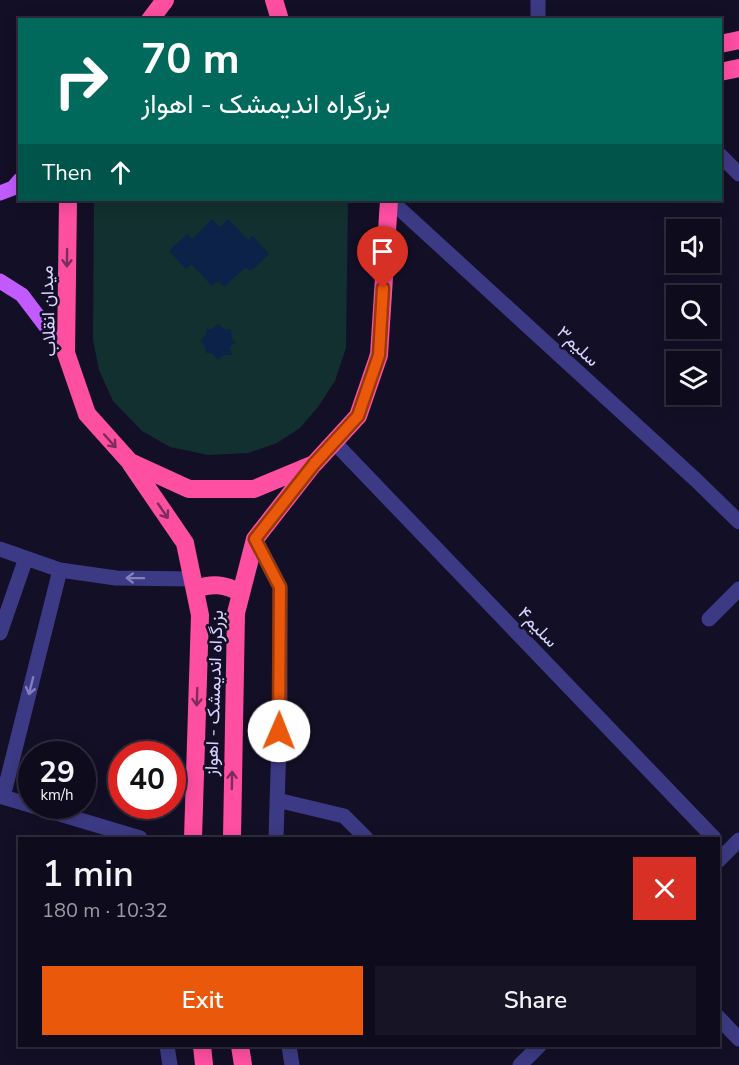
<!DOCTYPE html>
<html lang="en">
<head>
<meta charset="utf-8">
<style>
  :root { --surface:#0e0b1c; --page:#171425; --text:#f1f3f6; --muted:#9b9ba3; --line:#2e2b3b; --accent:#ea580c }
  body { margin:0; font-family:"Nunito Sans",Vazirmatn,sans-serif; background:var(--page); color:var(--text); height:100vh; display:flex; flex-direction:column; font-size:22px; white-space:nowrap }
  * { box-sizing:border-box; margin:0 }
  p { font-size:20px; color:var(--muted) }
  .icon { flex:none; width:33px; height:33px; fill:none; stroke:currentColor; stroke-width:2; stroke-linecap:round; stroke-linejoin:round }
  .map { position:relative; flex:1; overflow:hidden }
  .drawer { position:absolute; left:18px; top:837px; width:702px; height:210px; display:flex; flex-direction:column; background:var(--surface); border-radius:0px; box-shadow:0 3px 15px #0003,0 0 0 2px var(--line) }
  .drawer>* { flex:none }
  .hud { position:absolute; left:18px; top:18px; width:704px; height:183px; border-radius:0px; box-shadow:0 3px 15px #0003,0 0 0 2px var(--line); background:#00695c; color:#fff; overflow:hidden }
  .controls { position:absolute; left:666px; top:219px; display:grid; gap:12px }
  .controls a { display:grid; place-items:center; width:54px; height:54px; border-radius:0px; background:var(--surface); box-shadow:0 3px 15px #0003,0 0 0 2px var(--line); font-size:30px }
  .speed { position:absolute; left:18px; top:741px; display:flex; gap:12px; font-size:30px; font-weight:700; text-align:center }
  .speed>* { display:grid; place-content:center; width:78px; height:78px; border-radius:50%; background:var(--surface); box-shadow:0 3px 15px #0003,0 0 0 2px var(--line); line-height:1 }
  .speed small { font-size:15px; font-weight:400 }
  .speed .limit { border:9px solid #d22; background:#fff; color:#111 }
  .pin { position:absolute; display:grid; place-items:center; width:51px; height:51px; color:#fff; margin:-62px -26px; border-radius:50% 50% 50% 0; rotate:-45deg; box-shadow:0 0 6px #0007 }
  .pin .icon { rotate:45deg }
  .me { position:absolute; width:66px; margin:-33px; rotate:1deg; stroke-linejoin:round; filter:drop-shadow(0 0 4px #0008) }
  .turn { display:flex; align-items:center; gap:21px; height:126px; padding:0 24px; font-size:27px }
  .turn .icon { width:78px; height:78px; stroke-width:2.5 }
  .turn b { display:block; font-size:42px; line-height:51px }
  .then { display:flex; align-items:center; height:57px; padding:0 24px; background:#0003; gap:12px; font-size:22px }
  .round { display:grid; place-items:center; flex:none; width:63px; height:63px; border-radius:0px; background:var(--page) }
  .headline { display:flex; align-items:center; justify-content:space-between; height:102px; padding:0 24px }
  h1 { font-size:36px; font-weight:600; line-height:45px }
  .primary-button { display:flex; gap:12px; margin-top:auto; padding:12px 24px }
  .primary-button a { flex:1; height:69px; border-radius:0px; background:var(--accent); color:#fff; font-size:24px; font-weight:600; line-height:69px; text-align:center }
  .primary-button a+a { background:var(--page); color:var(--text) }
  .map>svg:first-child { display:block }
</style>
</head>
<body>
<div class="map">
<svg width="739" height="1065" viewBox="0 0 739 1065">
  <rect width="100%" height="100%" fill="#130f26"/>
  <path fill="#12302f" d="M94,200H348L346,348L335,381L318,407L300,428L277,443L248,453L208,455L170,447L142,431L113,401L99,370L93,340Z"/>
  <path fill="#0c2248" d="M212,219L220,227L228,219L248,240L253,236L269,254L251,271L246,267L224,287L218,281L212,286L191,264L186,269L169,251L187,234L192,239Z
    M218,324L224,329H231L232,338L236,342L230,347L232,355H224L218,360L213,354L206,353L205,346L200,341L206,335V329H212Z"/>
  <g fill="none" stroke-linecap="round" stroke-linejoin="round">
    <path stroke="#3d3a85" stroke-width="15" d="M538,20V0
      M720,155L739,174
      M390,200L696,480L739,522
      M334,442L714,838
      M255,539L280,587V708L276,838
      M0,549L60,570
      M709,619L739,589
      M0,633L26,558
      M277,800L344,816L366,838
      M140,838L3,797L60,570L116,578L193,579
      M718,861L739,840
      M718,1017L739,1039
      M167,1046L170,1065
      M289,1046L292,1065
      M520,1065L539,1046"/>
    <path stroke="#c25bff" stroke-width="15" d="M0,193L13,188L20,180
      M0,281L22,295L66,353"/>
    <path stroke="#ff4fa3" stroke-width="18" d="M274,0L280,20
      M150,20L165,0
      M720,44L739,40
      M720,72L739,68
      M68,200L66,353L87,414L130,462L189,489H254L314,464L358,416L379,355L389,200
      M131,464L185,543L200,615L193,838
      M196,589C212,583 225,584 241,593
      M232,838L236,613L255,539L312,466
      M202,1046L204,1065
      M240,1046L243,1065"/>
  </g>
  <defs><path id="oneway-shaft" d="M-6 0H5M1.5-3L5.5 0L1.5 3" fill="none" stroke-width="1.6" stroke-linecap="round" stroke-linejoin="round" transform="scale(1.5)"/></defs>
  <g stroke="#7d2c5e">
    <use href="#oneway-shaft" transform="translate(67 258) rotate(91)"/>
    <use href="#oneway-shaft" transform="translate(110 441) rotate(48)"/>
    <use href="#oneway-shaft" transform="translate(163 511) rotate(56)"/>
    <use href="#oneway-shaft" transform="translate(197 697) rotate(92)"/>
    <use href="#oneway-shaft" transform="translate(232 780) rotate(-89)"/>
  </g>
  <g stroke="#837fbc">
    <use href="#oneway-shaft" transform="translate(135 578) rotate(-179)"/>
    <use href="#oneway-shaft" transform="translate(31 686) rotate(104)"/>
  </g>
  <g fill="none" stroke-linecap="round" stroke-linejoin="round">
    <defs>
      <path id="route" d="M279,731L280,587L255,539L314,464L358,416L379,355L383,288"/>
    </defs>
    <use href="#route" stroke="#983908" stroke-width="15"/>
    <use href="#route" stroke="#ea580c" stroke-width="10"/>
  </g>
  <g text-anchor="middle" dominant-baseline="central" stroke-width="5" stroke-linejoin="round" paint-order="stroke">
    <g font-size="18" fill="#d9d4ff" stroke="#130f26">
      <text transform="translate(48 311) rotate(-92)">میدان انقلاب</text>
      <text transform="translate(578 346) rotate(43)">سلیم۳</text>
      <text transform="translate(538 627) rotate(46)">سلیم۴</text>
      <text transform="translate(214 693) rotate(-88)">بزرگراه اندیمشک - اهواز</text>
    </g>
  </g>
</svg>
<div class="controls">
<a><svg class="icon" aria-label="sound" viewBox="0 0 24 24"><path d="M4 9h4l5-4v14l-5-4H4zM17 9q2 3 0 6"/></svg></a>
<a><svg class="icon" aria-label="search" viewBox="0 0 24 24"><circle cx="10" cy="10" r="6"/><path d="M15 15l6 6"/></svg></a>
<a><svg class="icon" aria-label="layers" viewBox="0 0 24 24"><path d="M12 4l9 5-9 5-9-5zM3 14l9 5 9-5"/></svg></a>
</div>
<div class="speed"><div>29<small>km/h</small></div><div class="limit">40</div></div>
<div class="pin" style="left:383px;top:288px;background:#d93025"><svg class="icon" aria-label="arrive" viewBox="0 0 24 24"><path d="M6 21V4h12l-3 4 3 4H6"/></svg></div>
<svg class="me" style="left:279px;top:731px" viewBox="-20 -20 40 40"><circle r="19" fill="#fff"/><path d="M0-13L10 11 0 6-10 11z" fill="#ea580c"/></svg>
<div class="hud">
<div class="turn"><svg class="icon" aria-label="right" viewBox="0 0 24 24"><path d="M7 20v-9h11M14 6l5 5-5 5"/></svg><div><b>70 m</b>بزرگراه اندیمشک - اهواز</div></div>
<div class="then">Then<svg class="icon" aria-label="ahead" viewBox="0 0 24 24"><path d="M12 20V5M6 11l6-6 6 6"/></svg></div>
</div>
<section class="drawer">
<div class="headline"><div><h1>1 min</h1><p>180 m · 10:32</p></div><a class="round" style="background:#d93025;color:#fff"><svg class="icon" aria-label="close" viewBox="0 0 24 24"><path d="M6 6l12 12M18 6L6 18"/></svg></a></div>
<div class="primary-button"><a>Exit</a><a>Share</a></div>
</section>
</div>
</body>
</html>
